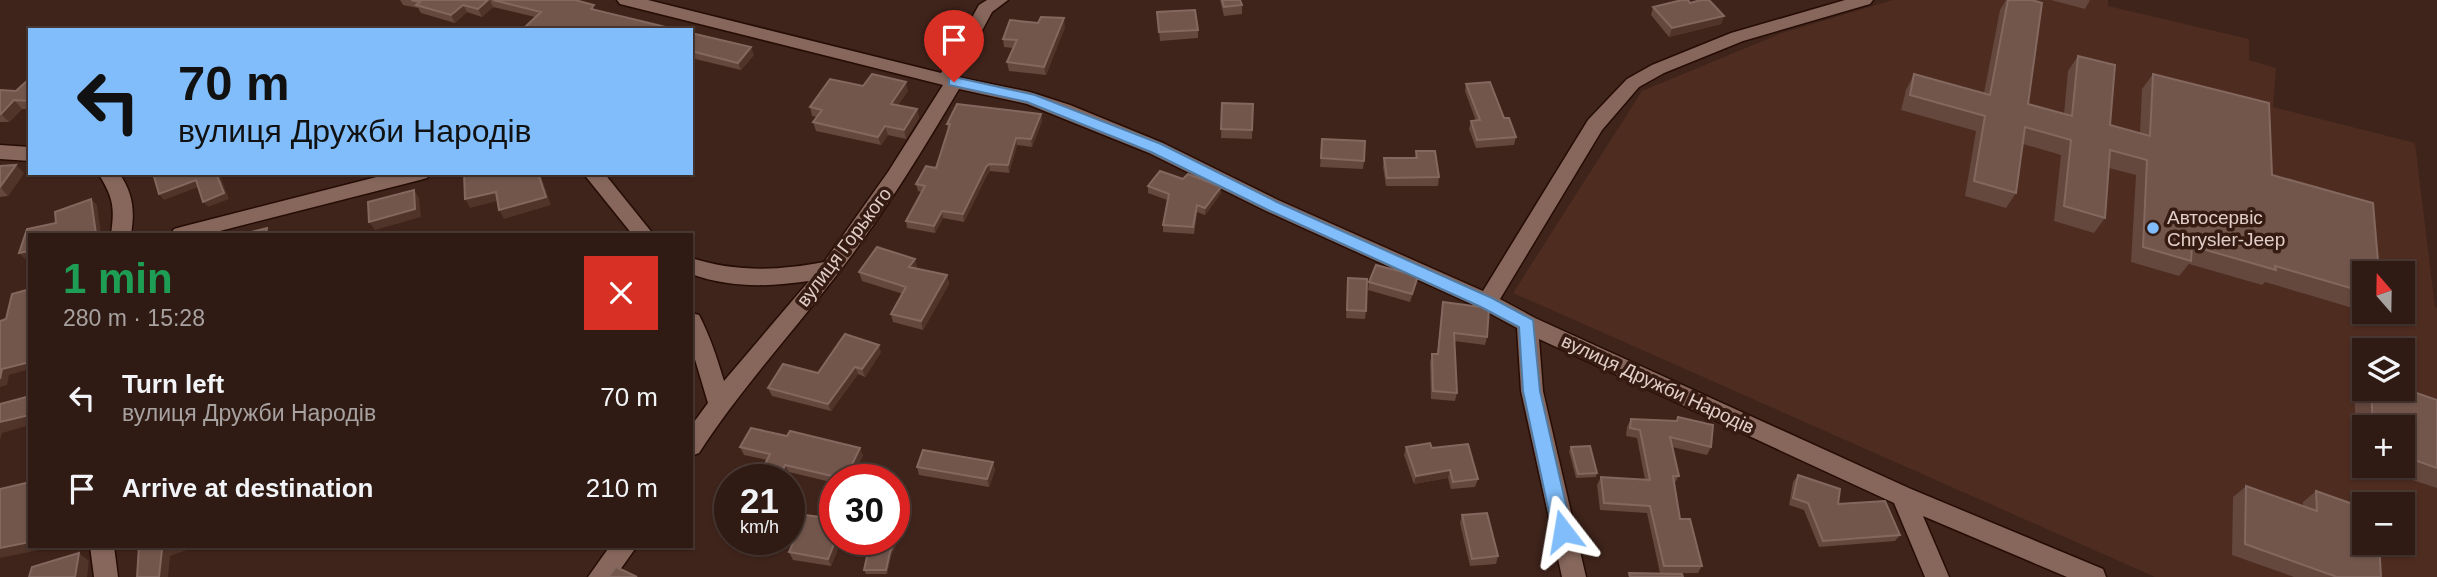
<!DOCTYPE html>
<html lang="en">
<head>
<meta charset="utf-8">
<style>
  :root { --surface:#2f1b14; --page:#37241d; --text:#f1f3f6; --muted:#a7a1a0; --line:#4a3934 }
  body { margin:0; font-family:Arial,sans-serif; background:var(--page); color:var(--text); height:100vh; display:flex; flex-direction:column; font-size:26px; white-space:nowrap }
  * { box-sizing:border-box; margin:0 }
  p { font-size:23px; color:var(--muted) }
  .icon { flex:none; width:38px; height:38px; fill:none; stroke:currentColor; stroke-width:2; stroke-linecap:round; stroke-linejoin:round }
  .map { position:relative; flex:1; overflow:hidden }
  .side { position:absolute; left:28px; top:233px; width:665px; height:315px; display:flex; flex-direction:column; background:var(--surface); border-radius:0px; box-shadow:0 2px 5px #0004,0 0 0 2px var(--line) }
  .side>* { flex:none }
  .banner { position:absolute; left:28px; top:28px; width:665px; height:147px; border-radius:0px; box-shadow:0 2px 5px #0004,0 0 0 2px var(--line); background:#80bdfa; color:#111; overflow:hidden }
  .needle { width:46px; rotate:340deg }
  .fabs { position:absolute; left:2352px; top:261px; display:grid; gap:14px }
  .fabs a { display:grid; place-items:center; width:63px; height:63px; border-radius:0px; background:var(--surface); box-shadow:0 2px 5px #0004,0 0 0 2px var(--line); font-size:35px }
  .speed { position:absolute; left:714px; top:464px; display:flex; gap:14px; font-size:35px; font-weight:700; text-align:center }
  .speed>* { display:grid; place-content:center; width:91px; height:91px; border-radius:50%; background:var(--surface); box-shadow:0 2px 5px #0004,0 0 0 2px var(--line); line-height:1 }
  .speed small { font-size:18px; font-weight:400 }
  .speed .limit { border:10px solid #d22; background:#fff; color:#111 }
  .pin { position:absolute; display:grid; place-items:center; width:60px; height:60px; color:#fff; margin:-72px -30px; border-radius:50% 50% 50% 0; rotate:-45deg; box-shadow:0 0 7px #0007 }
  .pin .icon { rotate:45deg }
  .me { position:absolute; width:77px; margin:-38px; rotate:346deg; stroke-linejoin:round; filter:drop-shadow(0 0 5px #0008) }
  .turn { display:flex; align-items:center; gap:24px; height:147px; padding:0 35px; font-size:32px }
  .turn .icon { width:91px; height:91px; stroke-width:2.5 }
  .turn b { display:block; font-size:49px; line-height:60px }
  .round { display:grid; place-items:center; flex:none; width:74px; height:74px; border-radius:0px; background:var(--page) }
  .summary { display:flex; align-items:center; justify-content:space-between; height:119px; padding:0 35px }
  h1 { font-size:42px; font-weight:700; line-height:52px; color:#1e9e55 }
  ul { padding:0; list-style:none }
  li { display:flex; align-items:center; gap:21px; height:91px; padding:0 35px }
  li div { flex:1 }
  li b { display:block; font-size:26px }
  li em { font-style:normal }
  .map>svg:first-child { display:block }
</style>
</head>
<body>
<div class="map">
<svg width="2437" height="577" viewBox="0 0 2437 577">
  <rect width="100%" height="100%" fill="#3f241b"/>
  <path fill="#4e2c20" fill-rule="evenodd" d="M1893,0H2108V6L2249,39V60L2276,68L2273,107L2415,143L2435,307L2437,308V577H2155L1513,293L1642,91L1782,33ZM2364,273H2403V312H2364ZM2364,350H2403V388H2364ZM2364,427H2403V466H2364ZM2364,504H2403V542H2364Z"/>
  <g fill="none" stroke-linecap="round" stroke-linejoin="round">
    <defs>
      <path id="minor" d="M617,0H648L941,73L979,5L987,0H1008L992,12L957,77L1030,92L1070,105L1163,143L1278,200L1483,291L1588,120L1627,79L1652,65L1731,33L1845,0H1873L1870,4L1743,41L1664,73L1639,87L1602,130L1500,299L1535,318L1911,489L2103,569L2106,577H2067L1923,516L1949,577H1925L1894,503L1539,339L1543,391L1586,577H1562L1521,391L1517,328L1480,308L1264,210L1149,153L1027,104L959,89C921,153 882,217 836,276C790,335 740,390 699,453L691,456V426L708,403L691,346V313L699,315C710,336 717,358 724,381L809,281C768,287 730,288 691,274V258C736,272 777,271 824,262L888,172L943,85L620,4Z
        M0,145L30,147V161L0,159Z
        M98,173H119C133,193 135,211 131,234H111C115,206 113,197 98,173Z
        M392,173H430L427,178L420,180L208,234H171L174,229L181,227Z
        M583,173H604L653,234H632Z
        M90,546H114L118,577H94Z
        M610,546H637L615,577H588Z"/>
    </defs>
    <use href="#minor" stroke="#250c05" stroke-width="3"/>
    <use href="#minor" fill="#87675c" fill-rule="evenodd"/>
  </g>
  <path fill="#64473d" d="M400,0H575L597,10L678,30H525L524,28L535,17L493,7L482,17L467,12L455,23L421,13L418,8L403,5Z
    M1220,0H1240L1242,5V14L1224,16Z
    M2006,0H2032L2028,104L2064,114L2068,71L2078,56L2110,125L2140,133L2142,89L2153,74L2272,175L2364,273V312H2367H2366L2265,282L2262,285L2189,264L2179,276L2131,262L2136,175L2109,168L2105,218L2094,233L2054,221L2061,155L2023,144L2016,193L2006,208L1965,196L1976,131L1901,110L1906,90L1914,74L1984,93L2000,10Z
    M2051,0H2090L2085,9Z
    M1690,3L1724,16L1721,24L1669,37L1651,15L1653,7Z
    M1157,12L1198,30V38L1160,41Z
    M1065,27L1046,75L1009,71L1007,62L1013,48L1004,47L1003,39Z
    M691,33L754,55L741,70L691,58Z
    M30,78V109H22L9,122H0V90L16,91Z
    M1466,84L1504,118L1516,137L1514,145L1476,148L1469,129L1471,121H1476L1465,91Z
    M863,86L908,91L898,105L917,109L919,118L906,139L888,135L881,145L816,131L813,122L817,117L812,116L810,107Z
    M1222,103L1253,104L1252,139L1221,138Z
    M1041,114L1042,121L1032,147L1017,145L1009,173L990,171L987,175L964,222L943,218L935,233L907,228L906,221L921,192L918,191L916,184L936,168L948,130L947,124Z
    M1322,139L1364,161L1363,169L1320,167Z
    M1416,151L1439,177L1438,186H1386L1383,167L1384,158H1415Z
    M0,166L24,173L8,196L0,197Z
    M1183,179L1221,187V193L1205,215L1197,212L1194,234L1163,232V225L1167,200L1148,193V186Z
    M917,267L916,268L947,275L949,284L923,330L893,322L891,314L903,294L862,281L859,272Z
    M1418,276L1416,285L1410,302L1368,290L1369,282Z
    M1348,278L1366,311L1365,319L1346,318Z
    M1443,302L1487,337L1485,345L1454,341L1457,393L1455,401L1431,399L1430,362L1432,354H1437Z
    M881,352L865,377L858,374L831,411L772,396L768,388Z
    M2364,384V388H2402L2437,400V488L2370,466H2403V427H2364V463L2358,461L2354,393Z
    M1678,417L1711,447L1707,455L1672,447L1679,476L1674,484L1680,519L1702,566L1698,573H1660L1647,513L1600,510L1597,485L1601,477L1645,480L1637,438L1626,436L1627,427L1631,419L1676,421Z
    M740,447L863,455L851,480H835V483L789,472L767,460L744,455Z
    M1406,447L1432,448L1478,479L1475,487L1451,489L1448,478L1414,484L1404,455Z
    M1571,447L1597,473L1596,477L1576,478L1569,451Z
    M993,462L995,470L989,487L919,475L917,467Z
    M1798,475L1838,504L1900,535L1895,541L1819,547L1804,510L1789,505L1793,482Z
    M2246,486L2303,506V502L2316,491L2381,577H2294L2232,555L2233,497Z
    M1462,515L1498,556L1496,564L1470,566L1460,523Z
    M901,535L891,556L887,574H866L864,570Z
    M835,539H842L831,566L793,560L789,552Z
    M528,546H573V548L532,550Z"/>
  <path fill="#503329" d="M488,0H490L493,7L482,17L478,9Z
    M463,5L467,12L455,23L451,15Z
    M1724,16L1721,24L1669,37L1672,28Z
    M1064,18L1065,27L1046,75L1044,67Z
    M751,47L754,55L741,70L738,63Z
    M906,82L908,91L893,112L891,104Z
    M14,100L22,109L9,122L1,114Z
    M917,109L919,118L906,139L904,130Z
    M1041,114L1042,121L1032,147L1031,139Z
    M885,126L888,135L881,145L878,137Z
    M1016,138L1017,145L1009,173L1008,165Z
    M989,164L990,171L987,175L964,222L963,214L986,167Z
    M16,165L24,173L8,196L0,187Z
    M216,173H219L229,199L208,207L203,202Z
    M538,173H540L551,205L504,219L499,210Z
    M196,180L201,186L164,200L159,194Z
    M1221,187V193L1205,215V208Z
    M414,190L419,198L421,217L375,230L369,222Z
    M496,192L501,200L470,208L465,199Z
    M91,199L97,205L101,234H96Z
    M942,211L943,218L935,233L934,226Z
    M30,251V258L25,259L19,253Z
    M915,259L917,267L911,275L909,267Z
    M947,275L949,284L923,330L921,321Z
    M1418,276L1416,285L1410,302L1412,294Z
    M879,345L881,352L865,377L862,369Z
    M30,362V369L9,375L7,385L0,387V379L2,369Z
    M855,367L858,374L831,411L828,404Z
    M30,415V425L2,433L0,441V422Z
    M860,448L863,455L851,480H845Z
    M993,462L995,470L989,487L987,479Z
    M785,465L789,472L785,480H778Z
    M1450,470L1448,478L1414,484L1416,476Z
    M899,532L901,535L891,556L887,574L886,570L890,552Z
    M836,539H842L831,566L828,559Z
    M30,542V546H45L44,549L0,558V548Z
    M172,546H198L170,556L168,577H159L162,549Z
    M79,553L89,561L87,577H75Z"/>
  <path fill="#72564c" stroke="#836860" stroke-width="2" d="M411,0H488L478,9L463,5L451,15L416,5L420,2Z
    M493,0H575L594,5L591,9L678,30H604L598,28L596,30H533L524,28L541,12Z
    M1222,0H1240L1242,5L1224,7Z
    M1682,0H1688L1690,3L1701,0H1709L1724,16L1672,28L1653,7Z
    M2008,0H2032L2042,3L2028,104L2072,116L2078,56L2115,65L2110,125L2150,136L2153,74L2269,103L2272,175L2373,203L2379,273H2364V292L2275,266L2276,270L2192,246L2191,261L2143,247L2147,160L2110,150L2105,218L2064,206L2071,140L2025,127L2016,193L1974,181L1985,116L1910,95L1914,74L1990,95Z
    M1195,10L1198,30L1159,32L1157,12Z
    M1041,17L1064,18L1044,67L1007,62L1017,40L1003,39L1010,20L1038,23Z
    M691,33L751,47L738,63L691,51Z
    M872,74L906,82L891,104L917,109L904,130L885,126L878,137L813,122L822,110L810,107L830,79L863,86Z
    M30,78V101L14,100L1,114H0V90L16,91Z
    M1490,82L1504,118H1509L1516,137L1477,140L1471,121L1480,120L1466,84Z
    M1222,103L1253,104L1252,130L1221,129Z
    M957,104L1041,114L1031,139L1016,138L1008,165L989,164L986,167L963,214L942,211L934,226L906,221L925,186L916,184L926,166L936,168L950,124H947Z
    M1322,139L1365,141L1364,161L1321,158Z
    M1416,151H1435L1439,177L1387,178L1384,158H1417Z
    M16,165L0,187V166Z
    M1160,171L1183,179L1188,174L1221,187L1205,208L1197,205L1193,227L1163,225L1169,194L1148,186Z
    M153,173H216L224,193L203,202L196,180L159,194Z
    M464,173H538L546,197L499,210L496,192L465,199Z
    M414,190L415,209L369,222L368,202Z
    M91,199L96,234H30V251L19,253L27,229L56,223L55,212Z
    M267,228L266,234H243Z
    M877,247L915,259L909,267L947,275L921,321L891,314L906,287L859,272Z
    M1376,265L1418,276L1412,294L1369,282Z
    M1348,278L1367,279L1366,311L1347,310Z
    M30,289V362L2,369L0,379V321L6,319L12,294Z
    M1443,302L1489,308L1487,337L1454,333L1457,393L1433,391L1432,354H1438Z
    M845,334L879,345L862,369L855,367L828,404L768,388L783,364L818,373Z
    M2371,388H2402L2437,400V468L2403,456V427H2373Z
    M30,396V415L0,422V404Z
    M1678,417L1713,425L1711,447L1670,437L1679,476H1673L1680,519H1690L1702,566H1664L1650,506L1604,503L1601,477L1650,480L1640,430L1630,428L1631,419L1677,421Z
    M751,428L787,436L790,431L860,448L845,479L785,465L778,480H757L770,454L740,447Z
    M1430,443L1432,448L1468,444L1478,479L1453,482L1450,470L1416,476L1406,447Z
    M1590,446L1597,473L1578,474L1571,447Z
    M923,450L993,462L987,479L917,467Z
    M1798,475L1840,489L1838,504L1885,501L1900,535L1823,541L1808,503L1793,498Z
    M30,482V542L0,548V489Z
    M2246,486L2317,511L2316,491L2364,508V542H2379L2381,577H2337L2245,544Z
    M1487,513L1498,556L1472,559L1462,515Z
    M805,515L835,519V539H836L828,559L789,552Z
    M894,530L899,532L890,552L886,570H864L871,539H894Z
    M139,546H172L162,549L159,577H137Z
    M79,553L75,577H29L32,567Z
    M616,567L637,577H608Z
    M1629,573L1682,574L1683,577H1630Z"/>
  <path fill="#80bdfa" stroke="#537ba2" stroke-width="2" d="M954,77L1035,95L1161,144L1277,202L1492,298L1533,320L1540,391L1572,531L1569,537L1563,540L1556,537L1553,531L1523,391L1519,327L1481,307L1266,209L1151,152L1027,102L949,85V79Z"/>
  <circle fill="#80bdfa" stroke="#351b12" stroke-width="2.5" cx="2153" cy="228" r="7"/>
  <g text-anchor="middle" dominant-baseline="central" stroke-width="7" stroke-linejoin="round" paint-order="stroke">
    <g font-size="19" fill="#e1cec8" stroke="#351b12" text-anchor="start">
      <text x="2167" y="217">Автосервіс<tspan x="2167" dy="22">Chrysler-Jeep</tspan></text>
    </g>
    <g font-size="19" fill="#e1cec8" stroke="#351b12">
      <text transform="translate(844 247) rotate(-53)">вулиця Горького</text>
      <text transform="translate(1658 384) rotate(25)">вулиця Дружби Народів</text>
    </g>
  </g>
</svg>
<div class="fabs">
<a><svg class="needle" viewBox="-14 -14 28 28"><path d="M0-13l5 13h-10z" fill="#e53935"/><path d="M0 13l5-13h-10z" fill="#a7a1a0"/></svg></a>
<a><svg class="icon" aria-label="layers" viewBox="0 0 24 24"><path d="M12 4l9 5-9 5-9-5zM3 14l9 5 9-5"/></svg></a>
<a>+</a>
<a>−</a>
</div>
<div class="speed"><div>21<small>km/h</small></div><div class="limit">30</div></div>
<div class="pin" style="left:954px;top:82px;background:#d93025"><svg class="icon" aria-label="arrive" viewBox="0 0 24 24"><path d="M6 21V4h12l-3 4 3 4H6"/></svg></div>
<svg class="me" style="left:1563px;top:531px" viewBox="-20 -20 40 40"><path d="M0-17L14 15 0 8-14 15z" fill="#80bdfa" stroke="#fff" stroke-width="4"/></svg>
<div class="banner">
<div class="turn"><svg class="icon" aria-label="left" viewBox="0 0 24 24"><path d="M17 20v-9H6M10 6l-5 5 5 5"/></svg><div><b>70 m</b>вулиця Дружби Народів</div></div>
</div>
<section class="side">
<div class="summary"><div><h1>1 min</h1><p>280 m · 15:28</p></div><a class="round" style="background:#d93025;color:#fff"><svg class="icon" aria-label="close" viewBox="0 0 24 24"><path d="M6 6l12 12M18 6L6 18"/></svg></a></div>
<ul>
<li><svg class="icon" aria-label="left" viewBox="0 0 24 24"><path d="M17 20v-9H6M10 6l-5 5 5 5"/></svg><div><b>Turn left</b><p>вулиця Дружби Народів</p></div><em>70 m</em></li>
<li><svg class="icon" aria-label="arrive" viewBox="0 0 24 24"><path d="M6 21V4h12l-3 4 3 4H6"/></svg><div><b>Arrive at destination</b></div><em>210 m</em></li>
</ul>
</section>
</div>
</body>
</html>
